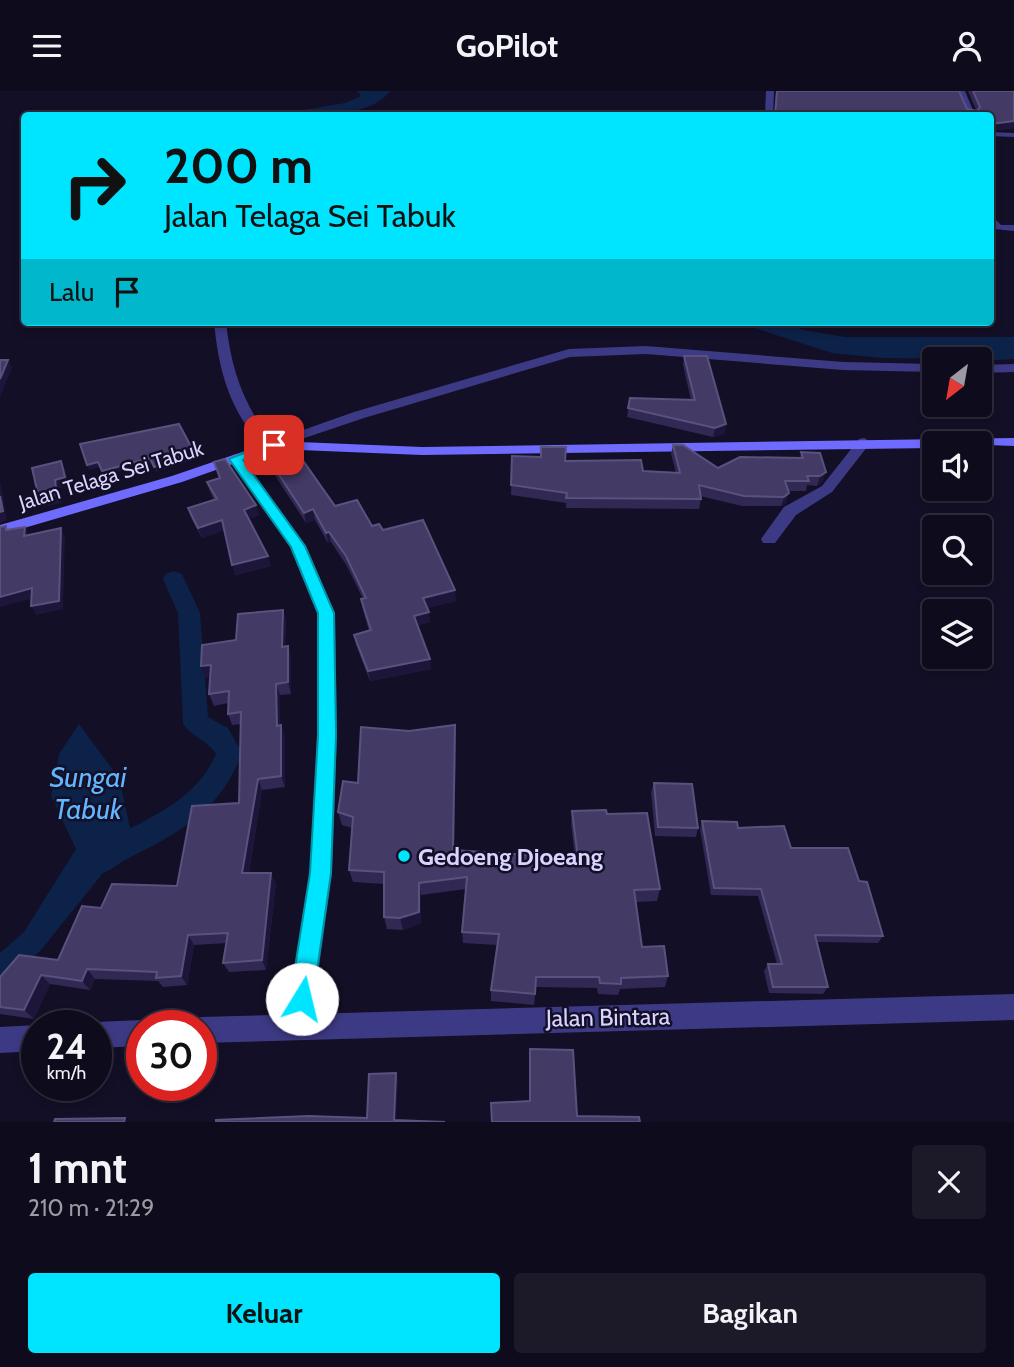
<!DOCTYPE html>
<html lang="id">
<head>
<meta charset="utf-8">
<style>
  :root { --surface:#0e0b1c; --page:#1c1929; --text:#f1f3f6; --muted:#9b9ba3; --line:#2e2b3b; --accent:#00e5ff }
  body { margin:0; font-family:Cabin,sans-serif; background:var(--page); color:var(--text); height:100vh; display:flex; flex-direction:column; font-size:26px; white-space:nowrap }
  * { box-sizing:border-box; margin:0 }
  p { font-size:23px; color:var(--muted) }
  .icon { flex:none; width:38px; height:38px; fill:none; stroke:currentColor; stroke-width:2; stroke-linecap:round; stroke-linejoin:round }
  .map { position:relative; height:1031px; overflow:hidden }
  .side { display:flex; flex-direction:column; background:var(--surface); flex:1 }
  .side>* { flex:none }
  .hud { position:absolute; left:21px; top:21px; width:973px; height:214px; border-radius:7px; box-shadow:0 4px 10px #0003,0 0 0 2px var(--line); background:#00e5ff; color:#111; overflow:hidden }
  .needle { width:46px; rotate:211deg }
  .buttons { position:absolute; left:922px; top:256px; display:grid; gap:14px }
  .buttons a { display:grid; place-items:center; width:70px; height:70px; border-radius:7px; background:var(--surface); box-shadow:0 4px 10px #0003,0 0 0 2px var(--line); font-size:35px }
  .speed { position:absolute; left:21px; top:919px; display:flex; gap:14px; font-size:35px; font-weight:700; text-align:center }
  .speed>* { display:grid; place-content:center; width:91px; height:91px; border-radius:50%; background:var(--surface); box-shadow:0 4px 10px #0003,0 0 0 2px var(--line); line-height:1 }
  .speed small { font-size:18px; font-weight:400 }
  .speed .limit { border:10px solid #d22; background:#fff; color:#111 }
  .pin { position:absolute; display:grid; place-items:center; width:60px; height:60px; color:#fff; margin:-30px; border-radius:14px; box-shadow:0 4px 10px #0006 }
  .me { position:absolute; width:77px; margin:-38px; rotate:9deg; stroke-linejoin:round; filter:drop-shadow(0 0 5px #0008) }
  .turn { display:flex; align-items:center; gap:24px; height:147px; padding:0 28px; font-size:32px }
  .turn .icon { width:91px; height:91px; stroke-width:2.5 }
  .turn b { display:block; font-size:49px; line-height:60px }
  .then { display:flex; align-items:center; height:66px; padding:0 28px; background:#0003; gap:14px; font-size:26px }
  .round { display:grid; place-items:center; flex:none; width:74px; height:74px; border-radius:7px; background:var(--page) }
  .head { display:flex; align-items:center; justify-content:space-between; height:119px; padding:0 28px }
  h1 { font-size:42px; font-weight:700; line-height:52px }
  .cta { display:flex; gap:14px; margin-top:auto; padding:14px 28px }
  .cta a { flex:1; height:80px; border-radius:7px; background:var(--accent); color:#111; font-size:28px; font-weight:700; line-height:80px; text-align:center }
  .cta a+a { background:var(--page); color:var(--text) }
  header { display:flex; justify-content:space-between; align-items:center; height:91px; padding:0 28px; background:var(--surface); font-size:32px; font-weight:700 }
  .map>svg:first-child { display:block }
</style>
</head>
<body>
<header><svg class="icon" aria-label="menu" viewBox="0 0 24 24"><path d="M4 6h16M4 12h16M4 18h16"/></svg>GoPilot<svg class="icon" aria-label="person" viewBox="0 0 24 24"><circle cx="12" cy="8" r="4"/><path d="M4 21q1-7 8-7t8 7"/></svg></header>
<div class="map">
<svg width="1014" height="1031" viewBox="0 0 1014 1031">
  <rect width="100%" height="100%" fill="#130f26"/>
  <path fill="#0c2248" d="M357,0H390C371,28 303,25 273,24L345,12L361,5Z
    M736,231H781L804,239L845,246H1014V268L982,270L980,268L883,267L832,262Z
    M79,633L119,687L132,746L41,859L0,898V862L24,841L76,758L51,705L59,663Z"/>
  <g fill="none" stroke-linecap="round" stroke-linejoin="round">
    <path fill="#0c2248" fill-rule="evenodd" d="M174,480L182,483L200,522L208,626L228,637L242,662C220,720 182,740 129,767C118,772 112,779 101,783L91,779L86,770C95,750 114,746 133,736C167,719 201,699 216,663C207,648 190,646 183,632L178,522L163,488L166,483Z"/>
    <path fill="#3d3a85" fill-rule="evenodd" d="M990,41L1014,42V46L990,45Z
      M990,123L1001,134V138H995L990,131Z"/>
    <path fill="#3d3a85" fill-rule="evenodd" d="M766,0H774L773,24H765Z
      M957,0H965L975,24H967Z
      M994,134H1014V140L994,138Z
      M214,231H226C231,277 243,314 272,350L354,321L569,258L646,255L843,271L934,273V281L843,279L646,263L570,266L364,327L269,359C260,357 255,348 250,340C226,307 218,272 214,231Z
      M1014,273V281L980,282V274Z
      M864,347L871,351L832,401L796,424L775,452H763L761,448L784,416L822,395L859,348Z
      M235,363L240,364L306,455L335,522L337,644L332,782L311,934L307,943L298,947L289,943L285,934L310,782L317,644V522L290,456L228,367Z"/>
    <path fill="#3d3a85" fill-rule="evenodd" d="M1014,903V929L201,952V934H190L192,930L201,926Z
      M142,929L152,934H142V955L96,957V934H88L96,931Z
      M37,934V960L0,962V936Z"/>
    <path fill="#6f6bff" fill-rule="evenodd" d="M1014,347V355L934,352V357L422,364L275,358L182,391L0,444V434L172,385L274,350L422,356Z"/>
  </g>
  <path fill="#312854" d="M776,0H959L967,18L976,19L968,0H1014V37L990,40V24H774Z
    M684,265L726,333L724,343L713,346L627,326L630,307L691,309L683,274Z
    M673,354L718,377L800,367L801,361L820,362L823,390L817,395L807,394L806,400H788L786,412L781,415H742L700,405L701,408L699,418L566,417V412L511,404L512,365L565,370L643,380L676,382L671,363Z
    M270,370L335,415L372,435L383,439L456,510L427,517L430,531L417,534L430,568L431,578L370,590L356,554L354,544L369,540L363,519L361,508H363L347,475L331,451L328,452L315,429L306,432L272,380Z
    M214,371L259,424L249,428L271,475L235,484L224,439L202,447L191,427L188,417L214,409L210,401L207,391L219,387Z
    M283,519L286,530L285,556L288,555L291,567V603L280,604V634H281L285,646V696L262,699L249,782L276,792L266,879L229,881L223,872L227,852L194,854L187,894L163,896L158,890L95,888L90,899L50,893L34,928L0,923V886L58,869L101,817L177,795L239,712L241,633L232,634L228,623V612L214,615L209,603L210,586L205,587L236,549Z
    M456,647L454,759L575,767L571,733L572,720L607,723L660,798L657,810L636,811L642,856L668,885L665,896L620,898L618,904L598,903L597,897L536,896L534,914L491,910V899L497,854L463,852L462,841L466,798L421,804V832L403,839L387,838L384,826V793L353,791L349,779L352,737L342,734L338,721L358,692Z
    M654,692L698,737L696,746L655,745L651,701Z
    M702,730L738,737L791,757L859,790L883,845L878,852L817,851L828,896L823,903L769,902L764,880L768,873H777L758,805L711,804L700,738Z"/>
  <path fill="#1d163a" d="M1014,30V37L990,40V33Z
    M8,269L12,277L0,306V288Z
    M726,333L724,343L713,346L715,337Z
    M195,363L197,368L156,381L154,376Z
    M150,367L152,372L104,385L102,380Z
    M61,370L65,378L69,395L59,397L61,412L43,416L39,408L55,389Z
    M98,371L100,376L89,379L87,374Z
    M826,381L823,390L817,395L820,385Z
    M0,390L7,429L0,432Z
    M789,402L786,412L781,415L784,406Z
    M256,414L259,424L247,429L244,419Z
    M313,418L315,429L306,432L304,422Z
    M222,429L225,439L202,447L198,437Z
    M25,436L29,444L24,445Z
    M61,437L65,446L63,518L36,524L31,515Z
    M329,441L331,451L328,452L326,442Z
    M268,465L271,475L235,484L232,474Z
    M32,497L37,506L0,516V506Z
    M455,499L456,510L424,518L423,507Z
    M283,519L286,530L285,568L282,556Z
    M429,521L430,531L415,535L414,525Z
    M288,555L291,567V603L288,591Z
    M430,568L431,578L370,590L368,580Z
    M211,574L215,585L205,587L201,575Z
    M276,593L280,604V646L277,635Z
    M281,634L285,646V696L281,685Z
    M455,634L456,647L454,771L453,759Z
    M258,688L262,699L247,793L242,782Z
    M271,782L276,792L266,879L262,869Z
    M419,792L421,804V832L403,839L400,827Z
    M188,844L194,854L187,894L181,885Z
    M87,878L95,888L90,899L82,890Z
    M41,884L50,893L34,928L24,919Z
    M396,982L398,989L396,1031L394,1029Z"/>
  <path fill="#433a66" stroke="#5a527e" stroke-width="2" d="M777,0H959L967,18L977,20L980,16L973,0H1014V30L990,33V24H775Z
    M684,265H707L726,333L715,337L628,317L630,307L695,309Z
    M0,269H8L0,288Z
    M179,333L195,363L154,376L150,367L102,380L98,371L87,374L80,353Z
    M673,354H683L718,377L740,366L803,367L801,361L820,362L826,381L820,385H807L809,390H785L789,402L784,406L744,405L699,394L701,408L566,407L567,402L511,394L512,365L541,366V356H566L565,370L641,369L643,380L680,382Z
    M297,361L335,415L357,409L372,435L379,433L383,439L423,429L455,499L423,507L429,521L414,525L430,568L368,580L354,544L371,539L361,508L366,507L346,465L329,441L326,442L313,418L304,422L270,370Z
    M225,368L256,414L244,419L268,465L232,474L222,429L198,437L188,417L217,408L207,391L220,387L214,371Z
    M61,370L65,386L55,389L57,404L39,408L32,377Z
    M0,405L3,420L0,421Z
    M6,435V439L25,436L24,445L61,437L59,510L31,515L32,497L0,506V436Z
    M283,519L282,556L288,555V591L276,593L277,635L281,634V685L258,688L242,782H271L262,869L223,872L228,842L188,844L181,885L156,887L157,881L87,878L82,890L41,884L24,919L0,916V886L19,864L58,869L82,815L101,817L112,793L177,795L192,715L239,712L241,621L228,623L229,600L209,603L211,574L201,575L202,554L236,549L238,523Z
    M455,634L453,759L578,767L572,720L606,719L607,723L647,722L660,798L634,799L642,856L664,855L668,885L621,887V893L600,892L599,886H536L535,903L491,899L499,843L462,841L467,786L419,792V821L400,827L384,826V781L349,779L353,726L338,721L343,690L358,692L361,636L409,640Z
    M654,692L692,693L698,737L658,736Z
    M702,730L737,731L738,737L784,735L791,757H848L859,790L867,791L883,845L815,844L828,896H773L768,873H782L761,798L714,797Z
    M530,958L573,959L577,1025L639,1026L640,1031H492L491,1012L530,1010Z
    M396,982L394,1029L445,1031H216V1029L309,1025L367,1027L369,983Z
    M125,1027L124,1031H54L55,1028Z"/>
  <path fill="#00e5ff" stroke="#0095a6" stroke-width="2" d="M274,350L280,354L278,356L243,369L305,455L334,522L336,644L331,782L313,908L310,916L302,920L293,916L290,908L310,782L318,644V522L291,456L229,368Z"/>
  <circle fill="#00e5ff" stroke="#130f26" stroke-width="2.5" cx="404" cy="765" r="7"/>
  <g text-anchor="middle" dominant-baseline="central" stroke-width="5" stroke-linejoin="round" paint-order="stroke">
    <g font-size="21" fill="#d9d4ff" stroke="#130f26">
      <text transform="translate(111 384) rotate(-17)">Jalan Telaga Sei Tabuk</text>
    </g>
    <g font-size="24" font-weight="bold" fill="#d9d4ff" stroke="#130f26" text-anchor="start">
      <text x="418" y="765">Gedoeng Djoeang</text>
    </g>
    <g font-size="24" fill="#d9d4ff" stroke="#130f26">
      <text transform="translate(608 926) rotate(-1)">Jalan Bintara</text>
    </g>
    <g font-size="28" font-style="italic" fill="#62b6ff" stroke="#130f26">
      <text x="88" y="686">Sungai<tspan x="88" dy="32">Tabuk</tspan></text>
    </g>
  </g>
</svg>
<div class="buttons">
<a><svg class="needle" viewBox="-14 -14 28 28"><path d="M0-13l5 13h-10z" fill="#e53935"/><path d="M0 13l5-13h-10z" fill="#9b9ba3"/></svg></a>
<a><svg class="icon" aria-label="sound" viewBox="0 0 24 24"><path d="M4 9h4l5-4v14l-5-4H4zM17 9q2 3 0 6"/></svg></a>
<a><svg class="icon" aria-label="search" viewBox="0 0 24 24"><circle cx="10" cy="10" r="6"/><path d="M15 15l6 6"/></svg></a>
<a><svg class="icon" aria-label="layers" viewBox="0 0 24 24"><path d="M12 4l9 5-9 5-9-5zM3 14l9 5 9-5"/></svg></a>
</div>
<div class="speed"><div>24<small>km/h</small></div><div class="limit">30</div></div>
<div class="pin" style="left:274px;top:354px;background:#d93025"><svg class="icon" aria-label="arrive" viewBox="0 0 24 24"><path d="M6 21V4h12l-3 4 3 4H6"/></svg></div>
<svg class="me" style="left:302px;top:908px" viewBox="-20 -20 40 40"><circle r="19" fill="#fff"/><path d="M0-13L10 11 0 6-10 11z" fill="#00e5ff"/></svg>
<div class="hud">
<div class="turn"><svg class="icon" aria-label="right" viewBox="0 0 24 24"><path d="M7 20v-9h11M14 6l5 5-5 5"/></svg><div><b>200 m</b>Jalan Telaga Sei Tabuk</div></div>
<div class="then">Lalu<svg class="icon" aria-label="arrive" viewBox="0 0 24 24"><path d="M6 21V4h12l-3 4 3 4H6"/></svg></div>
</div>
</div>
<section class="side">
<div class="head"><div><h1>1 mnt</h1><p>210 m · 21:29</p></div><a class="round"><svg class="icon" aria-label="close" viewBox="0 0 24 24"><path d="M6 6l12 12M18 6L6 18"/></svg></a></div>
<div class="cta"><a>Keluar</a><a>Bagikan</a></div>
</section>
</body>
</html>
